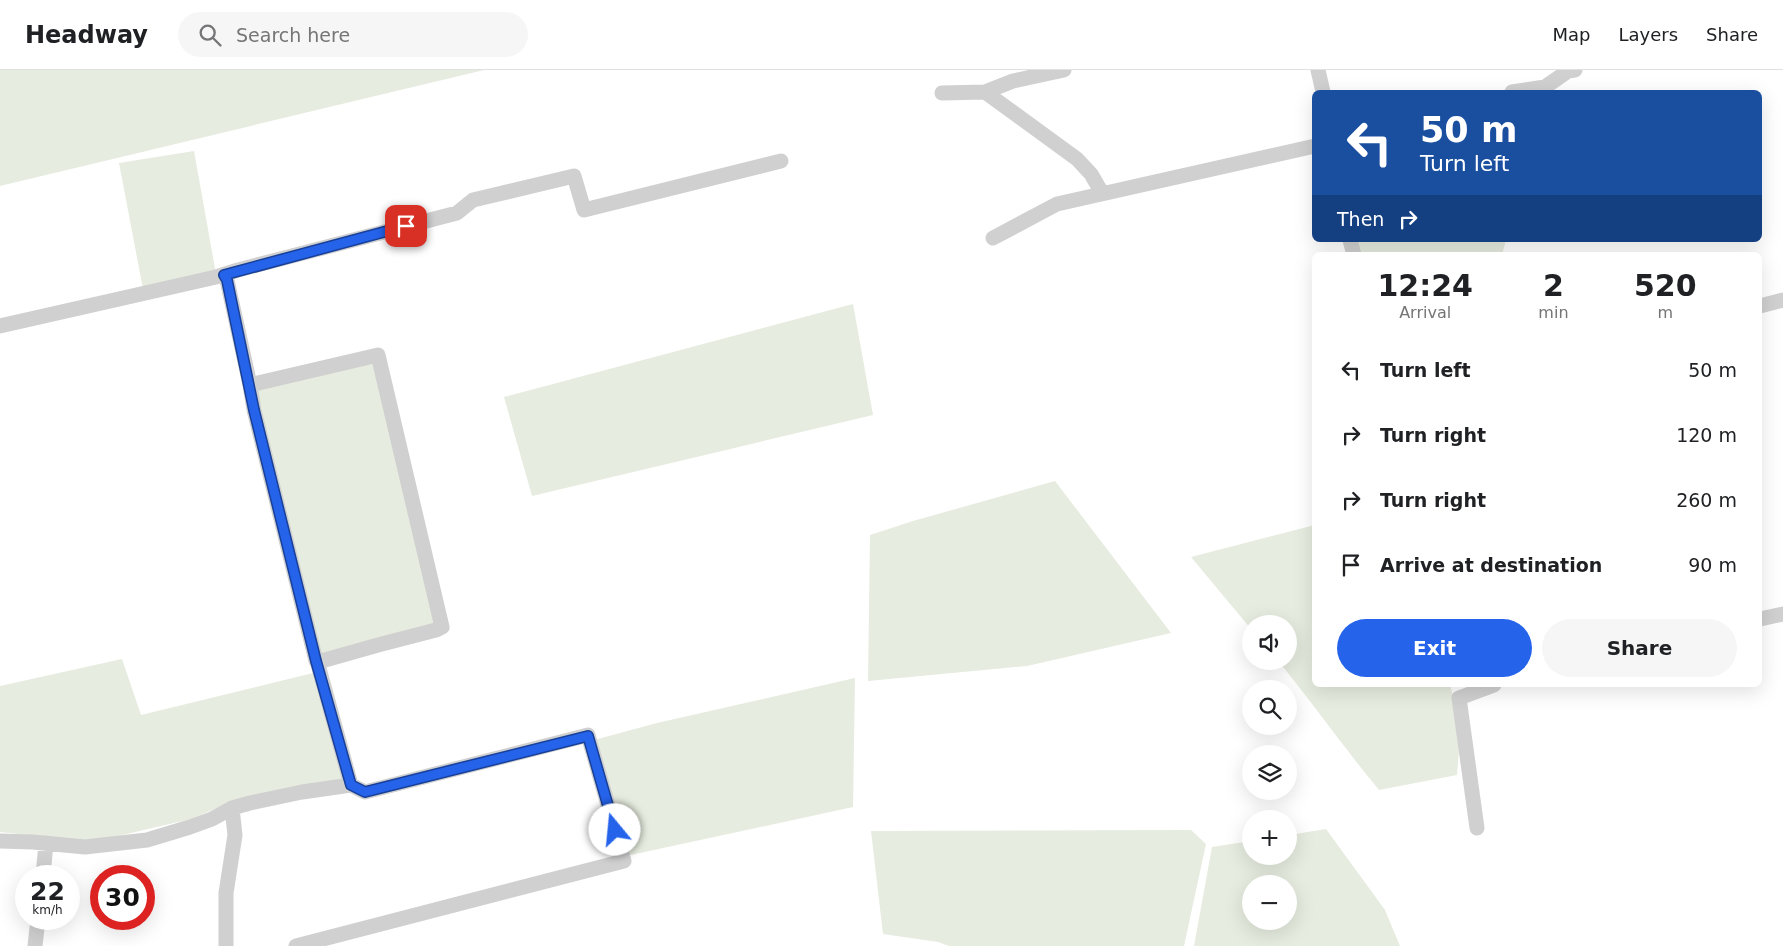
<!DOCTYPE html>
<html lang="en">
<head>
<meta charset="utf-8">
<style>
  :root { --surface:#fff; --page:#f6f6f6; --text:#202124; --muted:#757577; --line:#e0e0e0; --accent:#2563eb }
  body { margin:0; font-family:"DejaVu Sans",sans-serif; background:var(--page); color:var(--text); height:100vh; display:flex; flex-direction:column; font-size:19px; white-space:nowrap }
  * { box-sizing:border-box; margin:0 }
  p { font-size:16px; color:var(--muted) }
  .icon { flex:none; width:28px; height:28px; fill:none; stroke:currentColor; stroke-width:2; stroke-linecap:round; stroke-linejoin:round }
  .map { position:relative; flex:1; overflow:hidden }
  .details { position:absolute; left:1312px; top:182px; width:450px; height:435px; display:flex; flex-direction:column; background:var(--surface); border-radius:8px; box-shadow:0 5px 20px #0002 }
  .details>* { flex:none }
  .guide { position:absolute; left:1312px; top:20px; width:450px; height:152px; border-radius:8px; box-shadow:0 5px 20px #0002; background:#1a4fa0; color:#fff; overflow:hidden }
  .tools { position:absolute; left:1242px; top:545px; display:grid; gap:10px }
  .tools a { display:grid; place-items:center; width:55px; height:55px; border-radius:50%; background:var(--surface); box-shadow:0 5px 20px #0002; font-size:25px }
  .speed { position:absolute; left:15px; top:795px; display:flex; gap:10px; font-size:25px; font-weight:700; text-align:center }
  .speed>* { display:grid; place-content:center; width:65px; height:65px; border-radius:50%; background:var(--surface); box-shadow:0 5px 20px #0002; line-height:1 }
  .speed small { font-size:12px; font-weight:400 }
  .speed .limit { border:8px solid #d22; background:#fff; color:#111 }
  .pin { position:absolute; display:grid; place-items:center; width:42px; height:42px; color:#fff; margin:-21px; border-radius:10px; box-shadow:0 2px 8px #0006 }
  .me { position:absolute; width:55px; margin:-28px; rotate:343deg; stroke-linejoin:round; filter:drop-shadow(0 0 4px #0008) }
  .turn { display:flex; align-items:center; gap:18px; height:105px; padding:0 25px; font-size:22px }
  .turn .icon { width:65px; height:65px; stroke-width:2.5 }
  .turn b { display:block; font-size:35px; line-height:42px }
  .then { display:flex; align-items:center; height:48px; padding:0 25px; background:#0003; gap:10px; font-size:19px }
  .eta { display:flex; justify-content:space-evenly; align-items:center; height:85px; text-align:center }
  .eta b { font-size:30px; font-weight:800; line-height:35px }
  .button { display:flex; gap:10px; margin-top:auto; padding:10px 25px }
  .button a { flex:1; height:58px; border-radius:30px; background:var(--accent); color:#fff; font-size:20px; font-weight:800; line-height:58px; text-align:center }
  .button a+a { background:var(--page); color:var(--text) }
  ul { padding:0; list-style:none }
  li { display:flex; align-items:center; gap:15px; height:65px; padding:0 25px }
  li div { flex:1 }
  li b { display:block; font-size:19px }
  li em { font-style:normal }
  header { display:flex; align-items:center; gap:30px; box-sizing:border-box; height:70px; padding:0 25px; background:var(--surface); border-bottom:1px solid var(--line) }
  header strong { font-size:24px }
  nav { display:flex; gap:28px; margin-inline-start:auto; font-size:18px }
  .search { width:350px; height:45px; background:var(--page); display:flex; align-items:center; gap:12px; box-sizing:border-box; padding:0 18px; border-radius:28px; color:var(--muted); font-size:19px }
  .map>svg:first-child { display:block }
</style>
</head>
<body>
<header>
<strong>Headway</strong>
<div class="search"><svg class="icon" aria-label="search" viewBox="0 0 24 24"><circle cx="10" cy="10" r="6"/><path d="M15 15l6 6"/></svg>Search here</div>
<nav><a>Map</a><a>Layers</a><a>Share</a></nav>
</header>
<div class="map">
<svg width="1783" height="876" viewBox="0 0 1783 876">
  <rect width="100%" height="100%" fill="#fff"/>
  <path fill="#e6ecdf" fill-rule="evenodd" d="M0,0H484L0,116Z
    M194,81L216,204L143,219L119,93Z
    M1357,170H1506L1502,185H1361Z
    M853,234L873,345L532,426L504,327Z
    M374,288L438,555L318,585L252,319Z
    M1055,411L1171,563L1027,596L868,611L870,465L913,451Z
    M1315,455V615H1450L1455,633L1460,668L1457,705L1379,720C1344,678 1313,633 1278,591H1289V554H1251V559L1191,487Z
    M122,589L141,645L313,603L342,709L222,736L191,749L92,772L0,762V616Z
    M855,608L853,737L626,786L594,670L657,653Z
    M1326,759L1385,840L1400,876H1194L1212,777L1251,771V786H1289V765ZM1251,814H1289V851H1251Z
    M1191,760L1206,774L1184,876H949L938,872L883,864L871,761Z"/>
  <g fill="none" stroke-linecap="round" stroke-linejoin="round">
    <path stroke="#d0d0d0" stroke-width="15" d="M1318,0L1323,22
      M985,22L1013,11L1064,0
      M1512,22L1545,17L1568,1L1575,0
      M942,23L985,22L1077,89L1091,104L1102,123
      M993,168L1057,134L1315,76
      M1350,170L1354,185
      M224,205L227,210L250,315L378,285L442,557L436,560L378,575L325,590L316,591L254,340L250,315
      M1760,236L1783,230
      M0,256L216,207L238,200L457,143L473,130L574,106L584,140L781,91
      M1760,549L1783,544
      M1477,758L1459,628L1494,615
      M0,771L33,772L85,777L147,770L190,757L212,749L232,738L250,733L302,722L351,715L317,591
      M43,806L46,773
      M35,876L38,849
      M226,876V823L235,765L232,738
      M296,876L624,791L588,665L365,722L351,715"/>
  </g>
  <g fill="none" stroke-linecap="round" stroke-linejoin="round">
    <defs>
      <path id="route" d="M406,156L224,205L227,210L254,340L316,591L351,715L365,722L588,666L615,760"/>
    </defs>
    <use href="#route" stroke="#184099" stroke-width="12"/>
    <use href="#route" stroke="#2563eb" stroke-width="9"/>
  </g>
</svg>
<div class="tools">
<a><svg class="icon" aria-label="sound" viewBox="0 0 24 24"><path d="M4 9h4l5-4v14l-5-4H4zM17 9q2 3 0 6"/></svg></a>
<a><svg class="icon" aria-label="search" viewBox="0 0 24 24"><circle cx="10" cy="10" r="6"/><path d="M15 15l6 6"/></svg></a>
<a><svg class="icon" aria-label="layers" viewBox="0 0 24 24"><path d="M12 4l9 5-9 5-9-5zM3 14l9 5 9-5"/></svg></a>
<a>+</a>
<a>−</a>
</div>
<div class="speed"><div>22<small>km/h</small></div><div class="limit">30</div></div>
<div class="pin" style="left:406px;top:156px;background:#d93025"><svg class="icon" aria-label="arrive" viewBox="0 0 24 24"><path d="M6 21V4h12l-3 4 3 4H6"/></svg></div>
<svg class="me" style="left:615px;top:760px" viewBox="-20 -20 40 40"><circle r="19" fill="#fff"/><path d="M0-13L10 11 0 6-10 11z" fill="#2563eb"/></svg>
<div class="guide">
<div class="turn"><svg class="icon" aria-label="left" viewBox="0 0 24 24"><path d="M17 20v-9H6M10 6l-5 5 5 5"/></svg><div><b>50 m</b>Turn left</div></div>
<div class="then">Then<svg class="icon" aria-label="right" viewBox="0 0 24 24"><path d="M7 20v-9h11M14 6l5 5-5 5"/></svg></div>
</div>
<section class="details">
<div class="eta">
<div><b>12:24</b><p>Arrival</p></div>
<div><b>2</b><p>min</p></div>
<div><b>520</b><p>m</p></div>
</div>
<ul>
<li><svg class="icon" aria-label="left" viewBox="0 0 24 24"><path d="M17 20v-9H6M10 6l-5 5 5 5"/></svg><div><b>Turn left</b></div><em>50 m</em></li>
<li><svg class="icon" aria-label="right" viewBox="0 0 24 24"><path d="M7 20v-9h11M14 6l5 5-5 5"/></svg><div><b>Turn right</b></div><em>120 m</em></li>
<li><svg class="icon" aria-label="right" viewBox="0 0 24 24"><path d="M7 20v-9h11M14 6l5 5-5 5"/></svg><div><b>Turn right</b></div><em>260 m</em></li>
<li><svg class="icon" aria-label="arrive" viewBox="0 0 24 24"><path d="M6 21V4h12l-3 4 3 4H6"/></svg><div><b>Arrive at destination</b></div><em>90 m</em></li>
</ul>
<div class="button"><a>Exit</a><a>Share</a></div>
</section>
</div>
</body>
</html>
